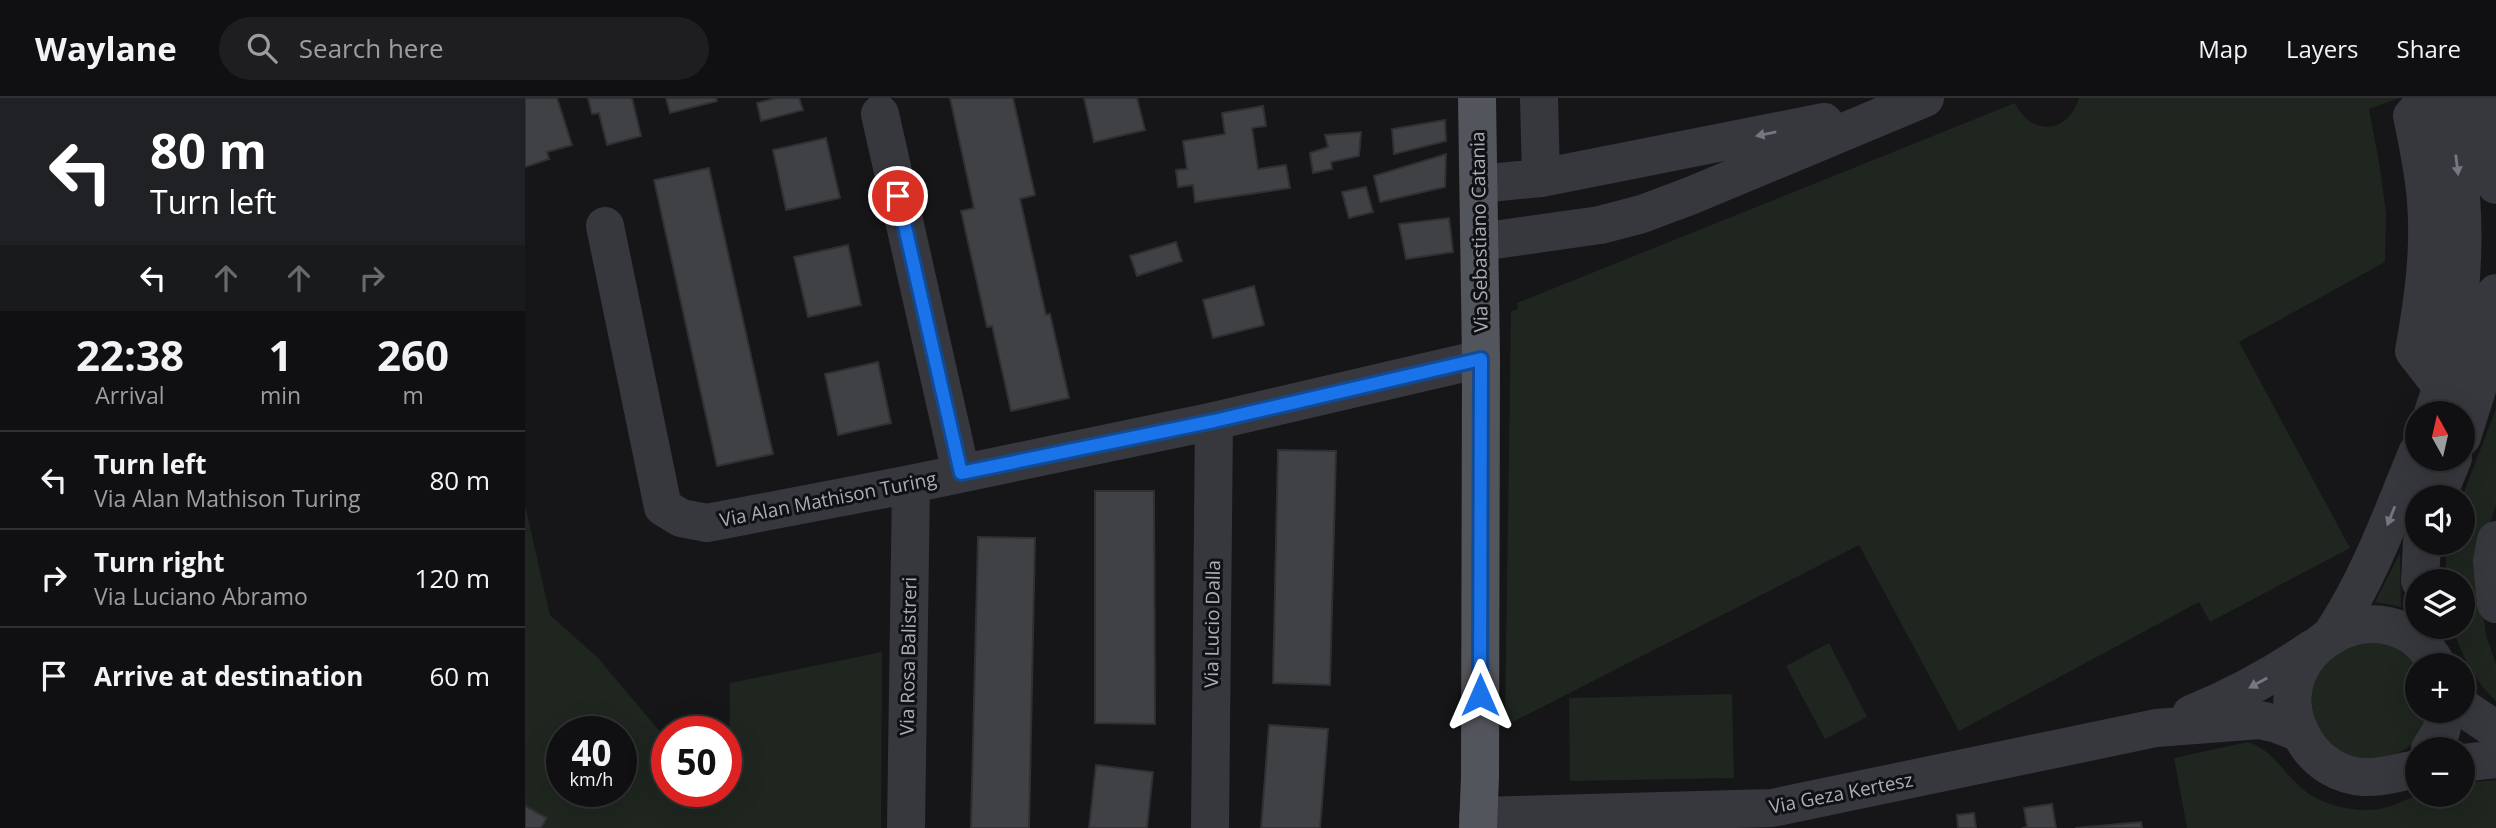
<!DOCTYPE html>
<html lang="en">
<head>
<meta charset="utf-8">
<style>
  :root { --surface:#101012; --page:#1e1e20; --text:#f1f3f6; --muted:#9c9d9f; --line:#303032 }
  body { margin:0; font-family:"Open Sans",sans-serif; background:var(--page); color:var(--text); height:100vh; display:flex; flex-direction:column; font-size:26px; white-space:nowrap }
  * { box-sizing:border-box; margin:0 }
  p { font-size:23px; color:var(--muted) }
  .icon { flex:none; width:38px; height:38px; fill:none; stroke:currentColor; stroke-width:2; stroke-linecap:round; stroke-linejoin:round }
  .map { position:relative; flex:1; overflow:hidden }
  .details { display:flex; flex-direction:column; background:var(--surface); width:525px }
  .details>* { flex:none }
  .top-card { background:#202124; color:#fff; overflow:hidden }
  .needle { width:46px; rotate:352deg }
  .fabs { position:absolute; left:1880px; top:303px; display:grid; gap:14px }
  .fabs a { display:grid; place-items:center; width:70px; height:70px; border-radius:50%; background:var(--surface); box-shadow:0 7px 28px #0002,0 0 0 2px var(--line); font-size:35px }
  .speed { position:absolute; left:21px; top:618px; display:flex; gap:14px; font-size:35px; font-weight:700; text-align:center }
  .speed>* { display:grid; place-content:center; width:91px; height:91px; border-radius:50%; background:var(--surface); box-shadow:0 7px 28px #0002,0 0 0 2px var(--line); line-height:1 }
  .speed small { font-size:18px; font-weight:400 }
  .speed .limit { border:10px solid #d22; background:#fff; color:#111 }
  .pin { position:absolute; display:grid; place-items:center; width:60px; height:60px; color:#fff; margin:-30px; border:4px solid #fff; border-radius:50%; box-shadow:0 2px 7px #0007 }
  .me { position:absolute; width:77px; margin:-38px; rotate:0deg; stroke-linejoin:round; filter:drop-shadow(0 0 5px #0008) }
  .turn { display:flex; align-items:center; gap:24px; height:147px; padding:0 35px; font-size:32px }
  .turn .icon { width:91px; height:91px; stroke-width:2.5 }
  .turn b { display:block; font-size:49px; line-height:60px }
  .lanes { display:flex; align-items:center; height:66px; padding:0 35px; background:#0003; justify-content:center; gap:35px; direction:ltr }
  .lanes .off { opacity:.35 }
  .eta { display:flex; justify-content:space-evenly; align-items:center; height:119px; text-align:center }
  .eta b { font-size:42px; font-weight:700; line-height:49px }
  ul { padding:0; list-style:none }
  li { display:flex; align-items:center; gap:21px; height:98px; padding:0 35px; border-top:2px solid var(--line) }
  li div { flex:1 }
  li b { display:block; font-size:26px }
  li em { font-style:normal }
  header { display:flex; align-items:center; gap:42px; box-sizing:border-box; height:98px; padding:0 35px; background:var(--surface); border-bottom:2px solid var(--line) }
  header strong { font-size:33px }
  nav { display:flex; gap:38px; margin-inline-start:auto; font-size:24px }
  .search { width:490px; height:63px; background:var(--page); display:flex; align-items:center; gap:18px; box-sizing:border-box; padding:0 24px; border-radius:38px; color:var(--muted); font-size:26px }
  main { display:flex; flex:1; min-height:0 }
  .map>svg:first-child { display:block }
</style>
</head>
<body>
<header>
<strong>Waylane</strong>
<div class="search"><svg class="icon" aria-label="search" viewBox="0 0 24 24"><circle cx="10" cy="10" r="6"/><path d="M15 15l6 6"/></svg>Search here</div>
<nav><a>Map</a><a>Layers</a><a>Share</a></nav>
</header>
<main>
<section class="details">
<div class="top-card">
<div class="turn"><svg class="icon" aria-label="left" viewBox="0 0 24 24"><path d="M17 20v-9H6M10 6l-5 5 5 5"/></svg><div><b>80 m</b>Turn left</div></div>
<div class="lanes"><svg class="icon" aria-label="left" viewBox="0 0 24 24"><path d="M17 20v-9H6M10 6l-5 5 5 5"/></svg><svg class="icon off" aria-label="ahead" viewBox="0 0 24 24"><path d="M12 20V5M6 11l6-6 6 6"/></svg><svg class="icon off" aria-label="ahead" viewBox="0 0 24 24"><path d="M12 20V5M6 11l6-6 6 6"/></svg><svg class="icon off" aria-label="right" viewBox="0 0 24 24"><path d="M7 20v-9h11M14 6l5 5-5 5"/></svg></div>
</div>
<div class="eta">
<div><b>22:38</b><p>Arrival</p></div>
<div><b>1</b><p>min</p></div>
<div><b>260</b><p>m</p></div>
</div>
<ul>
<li><svg class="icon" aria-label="left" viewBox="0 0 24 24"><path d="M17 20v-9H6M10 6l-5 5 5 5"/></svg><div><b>Turn left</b><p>Via Alan Mathison Turing</p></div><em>80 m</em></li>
<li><svg class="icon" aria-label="right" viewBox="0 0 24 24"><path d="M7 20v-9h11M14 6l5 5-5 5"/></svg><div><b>Turn right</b><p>Via Luciano Abramo</p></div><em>120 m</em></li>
<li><svg class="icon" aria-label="arrive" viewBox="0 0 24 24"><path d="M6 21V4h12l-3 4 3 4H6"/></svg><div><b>Arrive at destination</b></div><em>60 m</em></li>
</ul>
</section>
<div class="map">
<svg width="1971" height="730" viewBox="0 0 1971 730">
  <rect width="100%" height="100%" fill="#161618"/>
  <path fill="#1e261f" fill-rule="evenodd" d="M1554,0H1874L1844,11L1855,70L1861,116L1860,164L1714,244L1825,450L1685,524L1674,504L1434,633L1334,447L980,628L986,213L993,211L992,205L1490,5C1506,39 1543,36 1554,0Z
    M1971,311V407L1958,446L1957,509L1961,537L1971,566V603C1950,584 1936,556 1927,529L1937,528V483H1920L1922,445L1937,444V399Z
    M0,407L25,517L72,559L142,642V693H201V673L204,674L205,585L357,554L356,730H0ZM37,634H96V693H37Z
    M1875,455L1876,509L1850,504Z
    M1836,543L1867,546L1892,567V612L1904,613C1901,620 1899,631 1894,638C1886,650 1872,657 1858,659C1851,660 1843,662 1836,661C1786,653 1770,590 1806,557C1813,550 1827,547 1836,543Z
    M1304,545L1342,619L1300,641L1261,568Z
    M1207,596L1209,680L1045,683L1044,600Z
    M1723,644C1752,653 1762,684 1789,699C1809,710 1841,716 1863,709C1874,706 1883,700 1894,697C1906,694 1924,696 1937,696V685L1971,682V730H1662L1649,660Z"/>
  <path fill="#404145" stroke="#303034" stroke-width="2" d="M0,0H32L47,47L22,54L24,61L0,69Z
    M63,0H107L116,38L82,47L74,15L67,16Z
    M141,0H191L192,3L145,15Z
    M251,0H274L278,12L236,23L232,5Z
    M425,0H488L510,97L495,101L521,217L525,216L544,300L486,313L467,228L462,229L436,113L449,110Z
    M559,0H612L620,32L569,44Z
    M738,8L741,28L727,30L733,71L761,67L765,90L670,104L668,87L653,89L651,72L662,71L658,43L700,36L697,15Z
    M920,22L921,43L869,56L867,31Z
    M836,34L834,58L806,64L807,71L788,75L785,55L803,49L800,37Z
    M301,40L315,100L261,112L248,52Z
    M921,56L920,89L855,104L849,78Z
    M184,70L248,356L192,368L129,82Z
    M841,89L848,114L824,120L817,94Z
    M924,120L928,154L881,161L874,126Z
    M651,144L657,163L612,178L605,158Z
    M323,147L336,207L283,219L269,159Z
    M729,188L739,227L688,240L678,202Z
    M353,264L366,325L313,337L300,276Z
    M753,352L811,353L805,587L748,585Z
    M570,393H629L630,626L570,625Z
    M453,439L510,440L504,730H446Z
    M744,627L803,631L795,730H736Z
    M571,667L628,674L622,730H564Z
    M1527,706L1531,730H1497L1502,729L1499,710Z
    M0,708L22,720L16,730H0Z
    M1449,715L1451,730H1433L1432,717Z
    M1616,724L1617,730H1550Z"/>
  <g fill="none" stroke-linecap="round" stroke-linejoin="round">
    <path stroke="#37383d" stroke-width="38" d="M1014,0L1016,80
      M1903,0L1887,18C1893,46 1899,74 1901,103C1905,154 1898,203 1889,253L1917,289
      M1957,0L1965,42L1971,87
      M355,16L436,375
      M954,86L1016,80L1299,24
      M80,128L138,409L156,420L182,425L386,386L689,323L956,261
      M955,144L1075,127L1117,116L1165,98L1400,0
      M1908,315C1943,215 1947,102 1919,0
      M1937,339L1961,263L1971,195
      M1912,399L1928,360
      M1971,442L1967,463L1971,506
      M1895,483L1897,444
      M1807,536C1844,480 1867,416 1892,355
      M1937,609L1971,632
      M1666,616C1710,598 1749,577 1788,550
      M1905,651L1916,633L1921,612
      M1937,665L1971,661
      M1892,671C1874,674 1857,680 1839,679C1815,678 1793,664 1781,645C1724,555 1863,475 1912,567
      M953,718L1247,710L1631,630L1735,622L1752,626L1775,635
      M381,730L386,386
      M685,730L689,323"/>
    <path stroke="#53555c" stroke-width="38" d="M952,0L956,261L955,679L953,730"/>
  </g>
  <defs><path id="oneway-solid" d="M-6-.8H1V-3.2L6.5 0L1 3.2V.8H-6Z" transform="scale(1.75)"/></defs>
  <g fill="#757881">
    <use href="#oneway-solid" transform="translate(1241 36) rotate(169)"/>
    <use href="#oneway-solid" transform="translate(1932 67) rotate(83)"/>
    <use href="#oneway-solid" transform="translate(1866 418) rotate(112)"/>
    <use href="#oneway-solid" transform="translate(1733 585) rotate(151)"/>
  </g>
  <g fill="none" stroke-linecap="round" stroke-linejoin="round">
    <defs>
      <path id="route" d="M373,98L436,375L689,323L956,261L955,597"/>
    </defs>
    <use href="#route" stroke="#114b97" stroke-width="18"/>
    <use href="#route" stroke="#1a73e8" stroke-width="12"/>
  </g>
  <g text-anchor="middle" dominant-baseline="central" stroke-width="6" stroke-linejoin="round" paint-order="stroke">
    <g font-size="19" fill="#a8adb8" stroke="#111113">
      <text transform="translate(954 134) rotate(-91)">Via Sebastiano Catania</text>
      <text transform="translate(303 401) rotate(-11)">Via Alan Mathison Turing</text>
      <text transform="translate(687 526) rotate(-89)">Via Lucio Dalla</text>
      <text transform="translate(383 558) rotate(-89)">Via Rosa Balistreri</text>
      <text transform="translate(1316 695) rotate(-11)">Via Geza Kertesz</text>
    </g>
  </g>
</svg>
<div class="fabs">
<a><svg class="needle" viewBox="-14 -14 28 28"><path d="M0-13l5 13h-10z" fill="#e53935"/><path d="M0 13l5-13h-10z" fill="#9c9d9f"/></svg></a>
<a><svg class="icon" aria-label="sound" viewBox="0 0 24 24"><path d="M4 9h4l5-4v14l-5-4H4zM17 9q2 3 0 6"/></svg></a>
<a><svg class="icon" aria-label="layers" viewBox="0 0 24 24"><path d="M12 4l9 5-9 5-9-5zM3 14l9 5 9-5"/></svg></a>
<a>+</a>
<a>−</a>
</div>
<div class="speed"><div>40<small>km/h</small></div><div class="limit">50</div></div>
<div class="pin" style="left:373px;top:98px;background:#d93025"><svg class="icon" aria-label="arrive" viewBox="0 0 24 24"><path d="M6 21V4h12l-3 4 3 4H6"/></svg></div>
<svg class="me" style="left:955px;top:597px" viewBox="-20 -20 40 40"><path d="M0-17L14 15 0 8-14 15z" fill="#1a73e8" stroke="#fff" stroke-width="4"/></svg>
</div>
</main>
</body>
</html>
